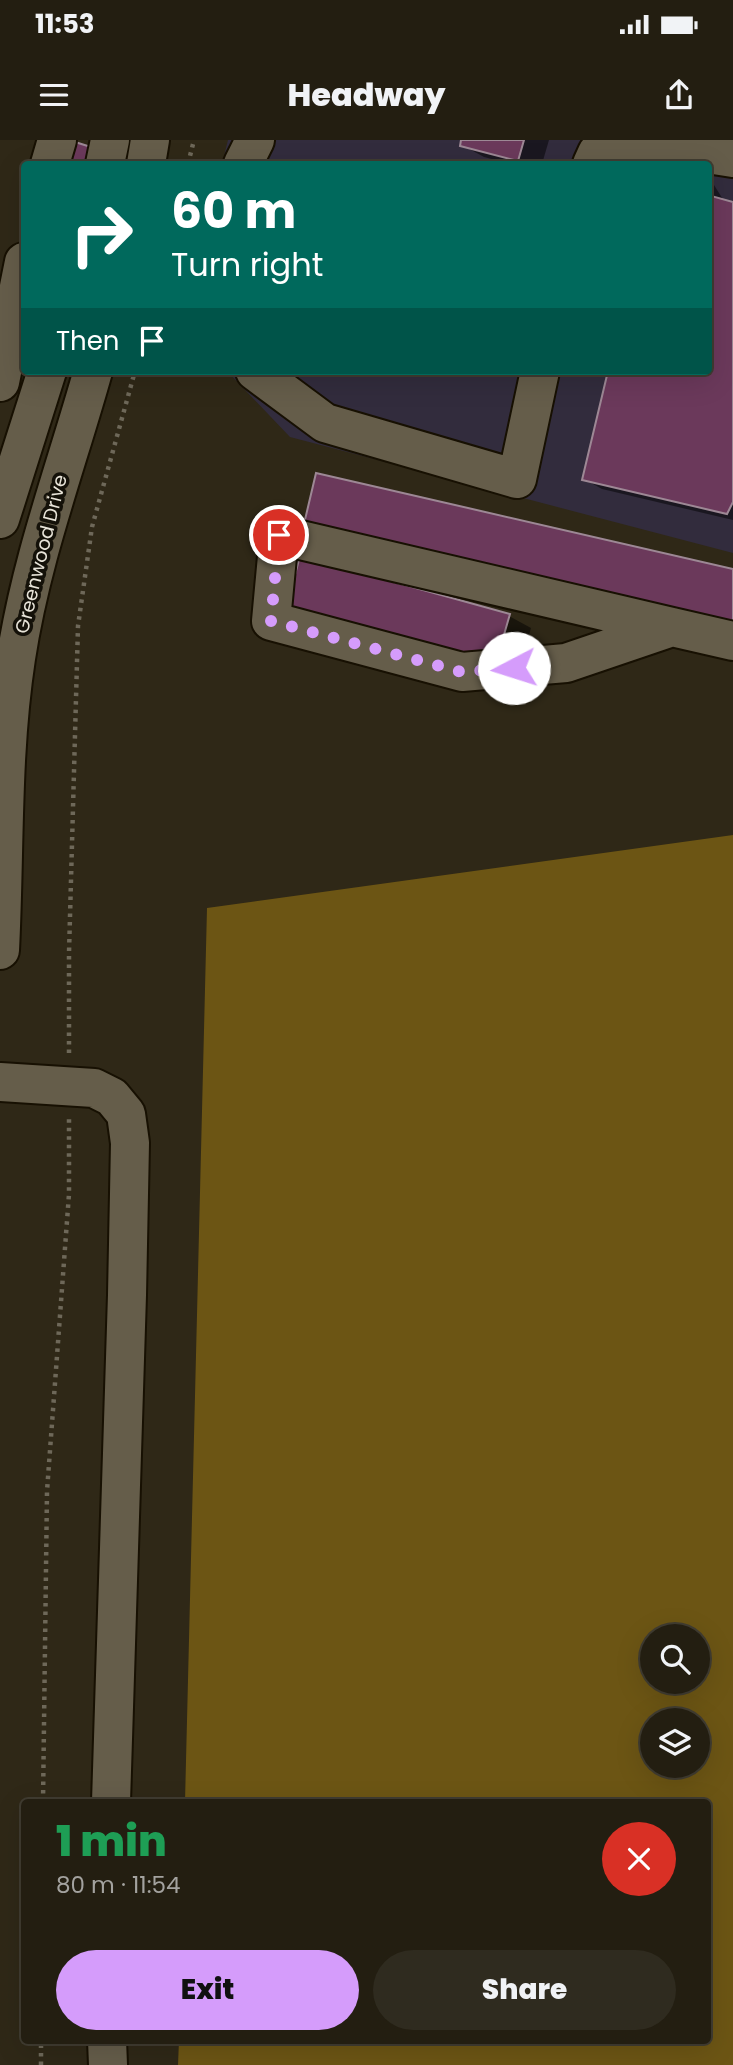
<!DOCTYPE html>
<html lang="en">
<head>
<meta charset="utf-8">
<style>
  :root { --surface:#231e11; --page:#2f2b1f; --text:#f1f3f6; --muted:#a3a29f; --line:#403c31; --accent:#d59cfb }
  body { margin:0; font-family:Poppins,sans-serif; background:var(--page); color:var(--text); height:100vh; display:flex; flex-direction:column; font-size:26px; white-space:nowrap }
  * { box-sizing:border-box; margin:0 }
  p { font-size:23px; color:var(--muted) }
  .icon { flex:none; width:38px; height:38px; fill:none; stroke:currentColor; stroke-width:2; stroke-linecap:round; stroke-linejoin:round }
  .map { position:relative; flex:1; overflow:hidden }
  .drawer { position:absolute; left:21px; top:1659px; width:690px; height:245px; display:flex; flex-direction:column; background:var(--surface); border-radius:7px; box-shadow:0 7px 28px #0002,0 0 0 2px var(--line) }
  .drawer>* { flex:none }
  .banner { position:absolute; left:21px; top:21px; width:691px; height:214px; border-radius:7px; box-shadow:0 7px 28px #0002,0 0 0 2px var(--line); background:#00695c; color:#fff; overflow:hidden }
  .controls { position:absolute; left:640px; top:1484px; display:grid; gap:14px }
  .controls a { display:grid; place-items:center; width:70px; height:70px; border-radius:50%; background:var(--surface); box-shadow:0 7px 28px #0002,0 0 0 2px var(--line); font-size:35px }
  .pin { position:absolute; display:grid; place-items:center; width:60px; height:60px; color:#fff; margin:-30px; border:4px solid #fff; border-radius:50%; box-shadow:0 2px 7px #0007 }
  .me { position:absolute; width:77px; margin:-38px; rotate:265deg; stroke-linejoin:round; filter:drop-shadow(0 0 5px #0008) }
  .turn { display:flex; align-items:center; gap:24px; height:147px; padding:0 35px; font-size:32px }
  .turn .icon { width:91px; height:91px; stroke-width:2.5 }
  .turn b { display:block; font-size:49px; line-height:60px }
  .then { display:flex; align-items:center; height:66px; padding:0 35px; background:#0003; gap:14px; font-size:26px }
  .round { display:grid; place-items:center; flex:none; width:74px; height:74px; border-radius:37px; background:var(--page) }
  .summary { display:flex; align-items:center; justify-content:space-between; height:119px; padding:0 35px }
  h1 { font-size:42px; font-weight:800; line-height:52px; color:#1e9e55 }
  .cta { display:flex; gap:14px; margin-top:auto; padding:14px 35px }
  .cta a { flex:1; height:80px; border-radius:42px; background:var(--accent); color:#111; font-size:28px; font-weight:800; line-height:80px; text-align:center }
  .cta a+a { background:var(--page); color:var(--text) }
  .status { display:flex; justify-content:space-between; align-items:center; height:49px; padding:0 35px; background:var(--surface); direction:ltr }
  .status svg { height:19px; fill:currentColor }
  header { display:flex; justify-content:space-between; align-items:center; height:91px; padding:0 35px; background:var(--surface); font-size:32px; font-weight:800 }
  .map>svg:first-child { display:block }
</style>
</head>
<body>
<div class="status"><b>11:53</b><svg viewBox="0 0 49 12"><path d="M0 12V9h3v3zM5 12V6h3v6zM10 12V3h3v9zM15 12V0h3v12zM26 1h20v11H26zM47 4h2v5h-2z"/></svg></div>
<header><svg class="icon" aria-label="menu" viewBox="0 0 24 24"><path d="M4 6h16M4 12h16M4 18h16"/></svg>Headway<svg class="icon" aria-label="share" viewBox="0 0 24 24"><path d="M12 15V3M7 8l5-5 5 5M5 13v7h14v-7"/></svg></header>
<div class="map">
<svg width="733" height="1925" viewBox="0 0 733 1925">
  <rect width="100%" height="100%" fill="#2f2817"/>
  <path fill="#322c3d" d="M228,0H733V413L290,297L227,231H709V24H222Z"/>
  <path fill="#6c5514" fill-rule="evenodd" d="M733,695V1925H178L179,1900H707V1662H185L207,768ZM653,1496H698V1542H653ZM653,1580H698V1626H653Z"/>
  <path fill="#0007" d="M463,0H549L542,24H511L484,17L462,5Z
    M709,37L724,61L733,63V380L602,349L584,339L610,231H709Z
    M509,476L531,488L517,537L310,480Z"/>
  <path fill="#6b395b" stroke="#9d8895" stroke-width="2" d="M461,0H524L518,21L460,6Z
    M75,2L94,8L89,24H69Z
    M709,53L711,56L733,62V362L727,374L582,340L608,231H709Z
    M316,333L733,429V483L304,384Z
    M300,416L510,474L495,526L286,468Z"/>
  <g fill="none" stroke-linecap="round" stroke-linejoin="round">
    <defs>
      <path id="minor" d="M50,24L57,0
        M105,24L110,0
        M146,24L150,0
        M243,24L255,0
        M592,24L597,13L625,1L733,18
        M255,231L325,283L517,339L540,231
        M0,242L24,122
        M0,379L47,231
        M672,487L566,523L462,532L271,481L279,395L672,487L733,501
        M0,810C5,712 1,615 16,518C31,419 66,327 93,231
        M0,942L94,948L112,957L126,974L130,1003L127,1155L111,1662
        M107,1900L108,1925"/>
    </defs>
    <use href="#minor" stroke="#171002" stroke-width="42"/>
    <path stroke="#6e6859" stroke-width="4.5" stroke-dasharray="3.5 5" stroke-linecap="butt" d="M188,24L194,0
      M69,913V813L78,486L92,387L135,231
      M43,1662L47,1351L69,1054V978
      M41,1925V1900"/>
    <use href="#minor" stroke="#655d4a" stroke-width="38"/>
  </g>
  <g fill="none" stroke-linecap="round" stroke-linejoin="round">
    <path stroke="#d59cfb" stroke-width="12" stroke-dasharray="0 21.6" d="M279,395L271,481L462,532L514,528"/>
  </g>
  <g text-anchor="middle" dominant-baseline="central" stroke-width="7" stroke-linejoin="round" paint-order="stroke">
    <g font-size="19" fill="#e8e4d9" stroke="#141109">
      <text transform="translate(41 414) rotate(-76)">Greenwood Drive</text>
    </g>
  </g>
</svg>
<div class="controls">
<a><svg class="icon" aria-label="search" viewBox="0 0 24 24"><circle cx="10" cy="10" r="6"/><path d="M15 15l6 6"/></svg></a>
<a><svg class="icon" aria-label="layers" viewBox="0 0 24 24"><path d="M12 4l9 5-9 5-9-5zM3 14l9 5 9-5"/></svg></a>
</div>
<div class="pin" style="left:279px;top:395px;background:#d93025"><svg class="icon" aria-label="arrive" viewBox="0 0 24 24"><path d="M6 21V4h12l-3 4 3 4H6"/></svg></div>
<svg class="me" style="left:514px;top:528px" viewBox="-20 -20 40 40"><circle r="19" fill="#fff"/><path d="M0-13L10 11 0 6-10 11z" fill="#d59cfb"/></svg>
<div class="banner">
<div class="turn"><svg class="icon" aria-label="right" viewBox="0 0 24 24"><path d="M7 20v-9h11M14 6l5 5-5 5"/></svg><div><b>60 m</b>Turn right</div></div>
<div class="then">Then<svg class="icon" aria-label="arrive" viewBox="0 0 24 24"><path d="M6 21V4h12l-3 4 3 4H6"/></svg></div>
</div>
<section class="drawer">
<div class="summary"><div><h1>1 min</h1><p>80 m · 11:54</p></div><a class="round" style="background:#d93025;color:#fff"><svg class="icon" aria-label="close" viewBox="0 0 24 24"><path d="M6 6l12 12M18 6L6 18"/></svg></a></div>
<div class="cta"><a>Exit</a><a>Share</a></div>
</section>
</div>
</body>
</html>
